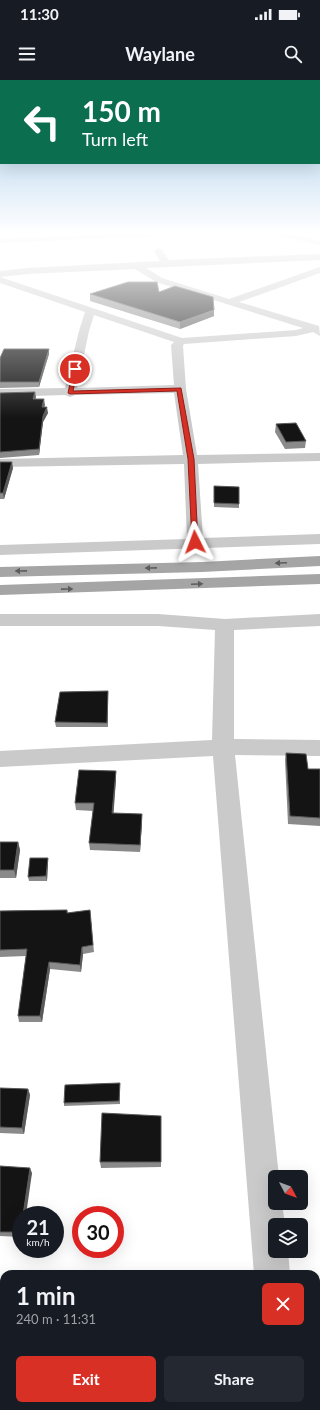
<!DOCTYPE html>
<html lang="en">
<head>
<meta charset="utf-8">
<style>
  :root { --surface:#171b24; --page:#242831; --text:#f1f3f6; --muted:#9ea1a6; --accent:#d93025 }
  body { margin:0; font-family:Lato,sans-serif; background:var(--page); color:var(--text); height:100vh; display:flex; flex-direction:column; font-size:15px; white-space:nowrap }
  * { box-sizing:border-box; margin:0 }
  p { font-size:13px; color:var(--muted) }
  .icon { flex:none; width:22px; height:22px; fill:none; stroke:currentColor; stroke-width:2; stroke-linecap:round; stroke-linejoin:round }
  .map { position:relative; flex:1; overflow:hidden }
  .details { position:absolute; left:0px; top:1190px; width:320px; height:140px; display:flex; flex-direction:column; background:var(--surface); border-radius:12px 12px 0 0; box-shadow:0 4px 16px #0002 }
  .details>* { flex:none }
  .hud { position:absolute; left:0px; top:0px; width:320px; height:84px; box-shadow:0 4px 16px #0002; background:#0b6e4f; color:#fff; overflow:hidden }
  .needle { width:26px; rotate:131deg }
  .buttons { position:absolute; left:268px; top:1090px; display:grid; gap:8px }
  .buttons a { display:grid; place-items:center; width:40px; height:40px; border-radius:6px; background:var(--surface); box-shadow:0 4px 16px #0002; font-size:20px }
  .speed { position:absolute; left:12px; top:1126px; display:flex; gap:8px; font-size:20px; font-weight:700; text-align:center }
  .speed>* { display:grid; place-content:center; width:52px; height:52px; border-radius:50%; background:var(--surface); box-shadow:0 4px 16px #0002; line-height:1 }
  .speed small { font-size:10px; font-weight:400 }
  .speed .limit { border:6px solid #d22; background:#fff; color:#111 }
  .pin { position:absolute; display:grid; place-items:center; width:34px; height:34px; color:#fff; margin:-17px; border:2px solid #fff; border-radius:50%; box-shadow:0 1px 4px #0007 }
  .me { position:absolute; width:44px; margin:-22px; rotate:357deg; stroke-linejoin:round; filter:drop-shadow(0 0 3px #0008) }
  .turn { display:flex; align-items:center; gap:14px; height:84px; padding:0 16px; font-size:18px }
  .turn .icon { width:52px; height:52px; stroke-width:2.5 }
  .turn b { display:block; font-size:28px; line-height:34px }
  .round { display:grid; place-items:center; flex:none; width:42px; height:42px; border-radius:6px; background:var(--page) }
  .head { display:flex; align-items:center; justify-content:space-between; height:68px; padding:0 16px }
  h1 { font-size:24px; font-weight:700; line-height:30px }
  .button { display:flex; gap:8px; margin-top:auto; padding:8px 16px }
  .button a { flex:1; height:46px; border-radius:6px; background:var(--accent); color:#fff; font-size:16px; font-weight:700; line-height:46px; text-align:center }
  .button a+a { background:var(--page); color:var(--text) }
  .status { display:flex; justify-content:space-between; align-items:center; height:28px; padding:0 20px; background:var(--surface); direction:ltr }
  .status svg { height:11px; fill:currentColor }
  header { display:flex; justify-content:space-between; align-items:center; height:52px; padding:0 16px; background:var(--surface); font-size:18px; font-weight:700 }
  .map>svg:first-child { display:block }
</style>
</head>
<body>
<div class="status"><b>11:30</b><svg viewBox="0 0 49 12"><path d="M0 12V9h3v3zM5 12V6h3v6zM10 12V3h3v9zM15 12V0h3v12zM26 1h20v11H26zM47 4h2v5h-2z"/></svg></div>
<header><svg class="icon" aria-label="menu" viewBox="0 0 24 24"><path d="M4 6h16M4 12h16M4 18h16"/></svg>Waylane<svg class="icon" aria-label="search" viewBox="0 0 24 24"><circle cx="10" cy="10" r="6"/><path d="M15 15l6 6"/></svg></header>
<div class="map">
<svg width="320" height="1330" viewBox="0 0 320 1330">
  <rect width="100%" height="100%" fill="#fff"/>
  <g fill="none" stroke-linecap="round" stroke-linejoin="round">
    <path fill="#cacaca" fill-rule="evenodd" d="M155,152H204L200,154L0,163V159Z
      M271,152H283L320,161V165L272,154Z
      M158,168L161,169L169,180L320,174V180L146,188L162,198L229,219L320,187V193L239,222L319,246L320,256L313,252L296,256L184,264L183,266L186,309L197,375L320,373V381L198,384L203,458L320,454V464L0,475V465L187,459L184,384L0,387V379L183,375L174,313L75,315L70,317L65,315L0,317V309L65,308L79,251L85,232L0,203V197L182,258L296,250L303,248L156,202L135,189L27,194L0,197V191L27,188L160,181L154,171ZM94,235L174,262L171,265L174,305L77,308L89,251Z
      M0,534H158L225,539L320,534V546L234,550V659L320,660V676L235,675L279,1097H275V1123H282L285,1145H275V1171H288L290,1194H254L213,676L0,687V671L212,660L215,550L158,546H0Z
      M268,1326H308V1330H268Z"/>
    <path fill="#a5a5a5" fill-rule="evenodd" d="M320,476V486L202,492L0,497V487L202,482Z
      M320,494V504L0,515V505Z"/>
  </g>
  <path fill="#8a8a8a" d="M159,212L214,236L180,249L90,221V214Z
    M49,269V274L39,307L0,308V278Z
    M0,313L36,317L35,319L45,325L44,327L48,333L43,342L39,375L0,378Z
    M276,344L306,361L305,368L285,369L275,352Z
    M0,382L13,388L4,419H0Z
    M214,406L239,424V428L214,427Z
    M108,611V647H56L55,642Z
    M286,673L308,689H320V746L288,744L285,680Z
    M116,699L113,734L142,741L140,772L90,770L89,763L93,731L76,730L75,723Z
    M0,762H18L20,770L16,798H0Z
    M48,778V782L47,801H29L28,797Z
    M67,830L68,833L90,830L94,872L83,874L81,892L50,889L42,942H19L18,936L26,876L0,877V831Z
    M120,1007V1024L64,1026V1023Z
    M0,1008L28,1009L30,1015L24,1054L0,1053Z
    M161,1036V1087L101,1088L100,1082Z
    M0,1086L32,1093L21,1135V1157L0,1156Z"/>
  <path fill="#5a5a5a" d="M214,230V236L180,249V242Z
    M49,269V274L39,307V302Z
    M35,312L36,317L34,324L33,319Z
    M44,319L45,325L42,332V327Z
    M47,327L48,333L43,342L39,375V369L43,336Z
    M12,382L13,388L4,419L3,413Z
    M116,691V699L113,741L112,733Z
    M142,734V741L140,772V765Z
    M18,762L20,770L16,798L14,790Z
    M48,778V782L47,801L46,796Z
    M82,867L83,874L81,892L80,885Z
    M49,882L50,889L42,942L40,936Z
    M28,1009L30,1015L24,1054L22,1048Z
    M30,1088L32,1093L26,1135H23Z"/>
  <path fill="#141414" stroke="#5a5a5a" d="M128,202H157L159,212L175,206L213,217L214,230L180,242L90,214Z
    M4,269H49L39,302H0V278Z
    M35,312L33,319H44L42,327H47L43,336L39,369L0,372V313Z
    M296,343L306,361L286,362L276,344Z
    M0,382H12L3,413H0Z
    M214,406L239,407V424L214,423Z
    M108,611L107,643L55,642L60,612Z
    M286,673L306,674L308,689H320V738L290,736Z
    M79,690L116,691L112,733L142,734L140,765L89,763L94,723H75Z
    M0,762H18L14,790H0Z
    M30,778H48L46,796L28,797Z
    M67,830V833L90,830L93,865L82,867L80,885L49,882L40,936H18L27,869L0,870V831Z
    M120,1003L119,1021L64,1023L65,1005Z
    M0,1008L28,1009L22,1048L0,1047Z
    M102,1033L161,1036V1082H100Z
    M0,1086L30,1088L23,1135H21V1146L20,1152H0Z
    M30,1326V1330H5V1329Z
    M64,1326H152V1330H64Z"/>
  <defs><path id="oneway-solid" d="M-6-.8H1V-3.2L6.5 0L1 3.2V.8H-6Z"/></defs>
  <g fill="#5d5d5d">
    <use href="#oneway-solid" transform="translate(281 483) rotate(177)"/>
    <use href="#oneway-solid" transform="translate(151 488) rotate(179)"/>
    <use href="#oneway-solid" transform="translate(21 491) rotate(179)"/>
    <use href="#oneway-solid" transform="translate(197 504) rotate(-2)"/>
    <use href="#oneway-solid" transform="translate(67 509) rotate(-1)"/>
  </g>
  <linearGradient id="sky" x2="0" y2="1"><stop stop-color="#9bc5e8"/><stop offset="0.45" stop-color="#fff"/><stop offset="1" stop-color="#fff" stop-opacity="0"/></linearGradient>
  <rect width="320" height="338" fill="url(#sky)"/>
  <path fill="#d93025" stroke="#8d1f18" d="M75,288L78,289L73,311L181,308L194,379L198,464L192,462L188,379L177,311L70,314L68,313L73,289Z"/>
</svg>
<div class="buttons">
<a><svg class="needle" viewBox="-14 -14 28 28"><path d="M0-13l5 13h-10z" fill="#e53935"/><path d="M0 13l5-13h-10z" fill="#9ea1a6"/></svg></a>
<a><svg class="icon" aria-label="layers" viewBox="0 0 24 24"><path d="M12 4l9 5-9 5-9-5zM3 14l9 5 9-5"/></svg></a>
</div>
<div class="speed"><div>21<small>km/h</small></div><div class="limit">30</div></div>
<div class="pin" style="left:75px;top:289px;background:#d93025"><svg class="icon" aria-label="arrive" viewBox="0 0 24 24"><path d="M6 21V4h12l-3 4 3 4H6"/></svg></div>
<svg class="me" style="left:195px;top:462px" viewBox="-20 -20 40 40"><path d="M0-17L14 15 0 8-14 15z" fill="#d93025" stroke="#fff" stroke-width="4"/></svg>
<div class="hud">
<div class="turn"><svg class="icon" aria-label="left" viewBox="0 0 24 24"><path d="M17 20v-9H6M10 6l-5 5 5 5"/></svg><div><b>150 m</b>Turn left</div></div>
</div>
<section class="details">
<div class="head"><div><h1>1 min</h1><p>240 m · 11:31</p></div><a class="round" style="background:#d93025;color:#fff"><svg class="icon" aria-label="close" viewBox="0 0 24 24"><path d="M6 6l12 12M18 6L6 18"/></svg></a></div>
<div class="button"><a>Exit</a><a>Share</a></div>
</section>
</div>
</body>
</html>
